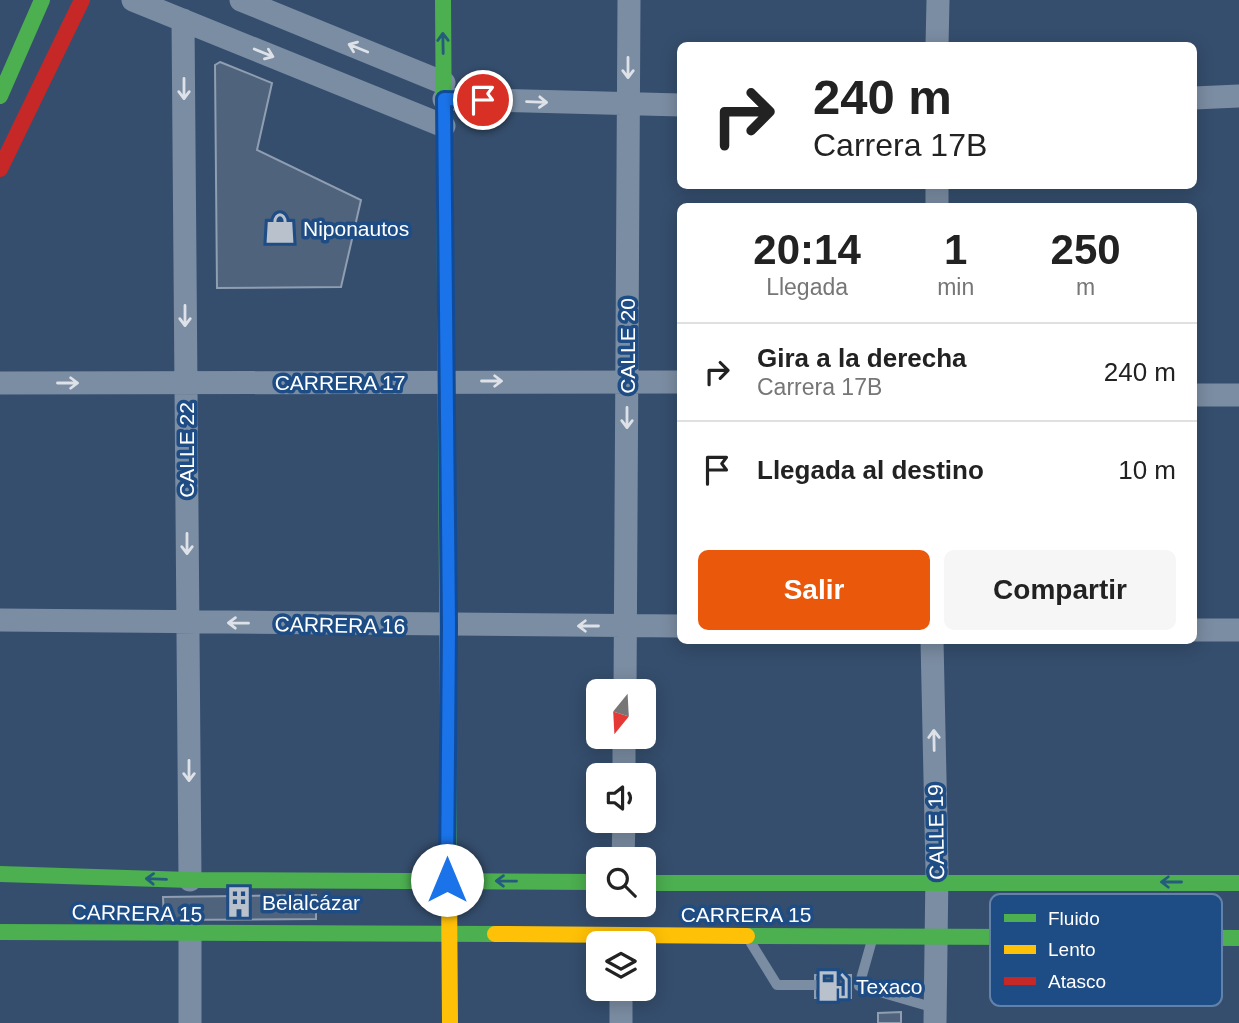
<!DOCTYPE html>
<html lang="es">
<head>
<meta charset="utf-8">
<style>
  :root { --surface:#fff; --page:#f6f6f6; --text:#222; --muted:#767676; --line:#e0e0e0; --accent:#ea580c }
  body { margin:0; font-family:Arial,sans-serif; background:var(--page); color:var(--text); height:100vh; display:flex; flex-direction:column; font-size:26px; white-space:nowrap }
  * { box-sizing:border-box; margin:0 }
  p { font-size:23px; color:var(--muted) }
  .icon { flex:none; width:38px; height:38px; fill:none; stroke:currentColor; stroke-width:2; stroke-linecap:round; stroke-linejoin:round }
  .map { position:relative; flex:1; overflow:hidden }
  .details { position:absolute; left:677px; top:203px; width:520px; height:441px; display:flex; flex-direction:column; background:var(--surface); border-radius:10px; box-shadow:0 4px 18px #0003 }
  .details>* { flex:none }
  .hud { position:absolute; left:677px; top:42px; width:520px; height:147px; border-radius:10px; box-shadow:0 4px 18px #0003; background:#fff; color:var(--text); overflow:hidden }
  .needle { width:46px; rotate:198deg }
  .tools { position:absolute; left:586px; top:679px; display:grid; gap:14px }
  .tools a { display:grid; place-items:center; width:70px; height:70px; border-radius:10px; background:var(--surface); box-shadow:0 4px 18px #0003; font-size:35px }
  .pin { position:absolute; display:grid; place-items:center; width:60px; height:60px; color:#fff; margin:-30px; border:4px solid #fff; border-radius:50%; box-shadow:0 2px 7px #0007 }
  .me { position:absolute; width:77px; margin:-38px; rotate:0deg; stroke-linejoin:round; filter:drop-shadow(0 0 5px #0008) }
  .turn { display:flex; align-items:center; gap:24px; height:147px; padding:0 21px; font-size:32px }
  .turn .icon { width:91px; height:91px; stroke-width:2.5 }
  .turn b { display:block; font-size:49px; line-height:60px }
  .eta { display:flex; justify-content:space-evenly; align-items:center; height:119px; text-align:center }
  .eta b { font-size:42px; font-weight:600; line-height:49px }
  .button { display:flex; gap:14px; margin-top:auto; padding:14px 21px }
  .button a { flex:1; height:80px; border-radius:10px; background:var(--accent); color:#fff; font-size:28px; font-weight:600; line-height:80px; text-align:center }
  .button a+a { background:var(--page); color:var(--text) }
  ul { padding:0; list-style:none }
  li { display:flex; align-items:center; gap:21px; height:98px; padding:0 21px; border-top:2px solid var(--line) }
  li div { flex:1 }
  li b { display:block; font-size:26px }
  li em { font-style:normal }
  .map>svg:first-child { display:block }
</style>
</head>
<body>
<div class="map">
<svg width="1239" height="1023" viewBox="0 0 1239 1023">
  <rect width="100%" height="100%" fill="#354e6d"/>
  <path fill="#4f637c" stroke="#8f9eb1" stroke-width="2" d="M220,62L272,83L257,150L361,200L341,287L217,288L215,65Z
    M316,895V919L164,920L163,897Z
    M815,975H851V998H815Z
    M901,1012V1023H878V1013Z"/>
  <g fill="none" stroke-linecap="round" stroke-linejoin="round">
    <path stroke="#7b8da3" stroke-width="10" d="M872,940L859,986L935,1008
      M751,943L777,985H815"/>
    <path stroke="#7b8da3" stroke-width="23" d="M133,0L444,126
      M241,0L444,83
      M183,20L190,880
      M937,46L938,0
      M1194,98L1239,96
      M444,99L681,105
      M937,186V206
      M0,383L681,382
      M1194,395H1239
      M0,620L681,626
      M1194,630H1239
      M932,640L937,870L935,1023
      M625,691L629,0
      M624,775V737
      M623,859L624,821
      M621,989V1023
      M190,1023V935"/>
    <path stroke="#4caf50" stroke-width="16" d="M443,0L449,881
      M0,96L42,0
      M0,874L190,880L598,882
      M644,883H1239
      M0,932L495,934
      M747,936L1239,938"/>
    <path stroke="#ffc107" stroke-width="16" d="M449,881L450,1023
      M495,934L747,936"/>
    <path stroke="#c62828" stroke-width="16" d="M0,169L82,0"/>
  </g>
  <defs><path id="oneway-shaft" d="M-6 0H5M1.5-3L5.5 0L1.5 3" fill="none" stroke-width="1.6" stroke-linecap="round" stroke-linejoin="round" transform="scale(1.75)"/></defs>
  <g stroke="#255b7c">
    <use href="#oneway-shaft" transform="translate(443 43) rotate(-91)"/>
    <use href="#oneway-shaft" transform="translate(156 879) rotate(-178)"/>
    <use href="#oneway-shaft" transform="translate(506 881) rotate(-179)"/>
    <use href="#oneway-shaft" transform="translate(1171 882) rotate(-180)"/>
  </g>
  <g stroke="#dee2e8">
    <use href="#oneway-shaft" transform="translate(358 48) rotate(-158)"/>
    <use href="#oneway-shaft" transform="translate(264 53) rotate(22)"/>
    <use href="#oneway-shaft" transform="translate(628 68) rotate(90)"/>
    <use href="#oneway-shaft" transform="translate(184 89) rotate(90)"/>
    <use href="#oneway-shaft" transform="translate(537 102) rotate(2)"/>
    <use href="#oneway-shaft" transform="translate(185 316) rotate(90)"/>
    <use href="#oneway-shaft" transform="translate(492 381)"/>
    <use href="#oneway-shaft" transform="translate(68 383)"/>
    <use href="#oneway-shaft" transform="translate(627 418) rotate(90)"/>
    <use href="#oneway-shaft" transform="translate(187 544) rotate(90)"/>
    <use href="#oneway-shaft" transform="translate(238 623) rotate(-179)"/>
    <use href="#oneway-shaft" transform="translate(588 626) rotate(180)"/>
    <use href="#oneway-shaft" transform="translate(934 740) rotate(-91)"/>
    <use href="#oneway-shaft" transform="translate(189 771) rotate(90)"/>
  </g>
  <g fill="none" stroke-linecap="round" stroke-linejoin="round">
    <defs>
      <path id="route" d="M447,880L449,626L444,99L483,100"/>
    </defs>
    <use href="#route" stroke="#114b97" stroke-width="18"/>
    <use href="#route" stroke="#1a73e8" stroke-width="12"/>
  </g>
  <defs>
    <symbol id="shop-bare" viewBox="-9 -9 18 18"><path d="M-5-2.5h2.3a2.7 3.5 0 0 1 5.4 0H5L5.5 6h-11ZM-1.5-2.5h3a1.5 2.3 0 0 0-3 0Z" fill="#b8c1cc" stroke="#1e4c84" stroke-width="2.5" paint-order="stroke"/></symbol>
    <symbol id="building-bare" viewBox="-9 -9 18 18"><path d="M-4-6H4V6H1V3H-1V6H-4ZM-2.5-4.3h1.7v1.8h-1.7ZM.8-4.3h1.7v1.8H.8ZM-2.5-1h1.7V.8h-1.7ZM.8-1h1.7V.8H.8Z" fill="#b8c1cc" stroke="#1e4c84" stroke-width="2.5" paint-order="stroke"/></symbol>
    <symbol id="fuel-bare" viewBox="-9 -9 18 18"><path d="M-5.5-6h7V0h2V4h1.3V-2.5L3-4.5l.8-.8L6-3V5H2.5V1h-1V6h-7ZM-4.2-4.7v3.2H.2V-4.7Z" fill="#b8c1cc" stroke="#1e4c84" stroke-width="2.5" paint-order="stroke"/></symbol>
  </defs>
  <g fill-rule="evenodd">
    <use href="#shop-bare" x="258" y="206" width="44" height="44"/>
    <use href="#building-bare" x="217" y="880" width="44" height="44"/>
    <use href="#fuel-bare" x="811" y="964" width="44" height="44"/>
  </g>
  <g text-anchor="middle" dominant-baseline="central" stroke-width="7" stroke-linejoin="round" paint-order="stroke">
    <g font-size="21" fill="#fff" stroke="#1e4c84" text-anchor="start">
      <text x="303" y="228">Niponautos</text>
      <text x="262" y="902">Belalcázar</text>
      <text x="856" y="986">Texaco</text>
    </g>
    <g font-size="21" fill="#fff" stroke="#1e4c84">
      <text transform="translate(627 346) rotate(-90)">CALLE 20</text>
      <text x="340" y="382">CARRERA 17</text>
      <text transform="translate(186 450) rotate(-90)">CALLE 22</text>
      <text transform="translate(340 625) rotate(1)">CARRERA 16</text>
      <text transform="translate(936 832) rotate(-91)">CALLE 19</text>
      <text transform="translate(137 913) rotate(1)">CARRERA 15</text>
      <text x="746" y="914">CARRERA 15</text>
    </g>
  </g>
  <rect x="990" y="894" width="232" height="112" rx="10" fill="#1e4c84" stroke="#6282a9" stroke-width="2"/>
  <rect x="1004" y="914" width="32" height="8" fill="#4caf50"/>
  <rect x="1004" y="945" width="32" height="9" fill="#ffc107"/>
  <rect x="1004" y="977" width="32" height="8" fill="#c62828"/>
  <g font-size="19" fill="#fff">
    <text x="1048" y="925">Fluido</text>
    <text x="1048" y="956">Lento</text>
    <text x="1048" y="988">Atasco</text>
  </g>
</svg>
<div class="tools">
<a><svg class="needle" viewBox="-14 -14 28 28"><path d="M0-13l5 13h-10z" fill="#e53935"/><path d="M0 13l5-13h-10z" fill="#767676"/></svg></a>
<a><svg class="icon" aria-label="sound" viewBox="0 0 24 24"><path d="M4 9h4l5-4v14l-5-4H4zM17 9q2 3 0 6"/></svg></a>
<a><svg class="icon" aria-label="search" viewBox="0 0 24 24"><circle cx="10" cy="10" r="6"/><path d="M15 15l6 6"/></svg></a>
<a><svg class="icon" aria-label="layers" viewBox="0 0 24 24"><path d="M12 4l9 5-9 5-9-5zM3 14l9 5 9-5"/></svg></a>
</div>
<div class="pin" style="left:483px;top:100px;background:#d93025"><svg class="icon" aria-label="arrive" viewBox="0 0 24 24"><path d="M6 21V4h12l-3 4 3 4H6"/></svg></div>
<svg class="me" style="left:447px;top:880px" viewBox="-20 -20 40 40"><circle r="19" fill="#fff"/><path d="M0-13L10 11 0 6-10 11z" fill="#1a73e8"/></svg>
<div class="hud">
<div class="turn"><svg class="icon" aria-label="right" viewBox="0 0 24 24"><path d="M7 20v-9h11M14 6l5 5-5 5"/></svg><div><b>240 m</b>Carrera 17B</div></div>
</div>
<section class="details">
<div class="eta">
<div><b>20:14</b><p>Llegada</p></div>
<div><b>1</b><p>min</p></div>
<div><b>250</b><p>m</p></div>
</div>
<ul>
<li><svg class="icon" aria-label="right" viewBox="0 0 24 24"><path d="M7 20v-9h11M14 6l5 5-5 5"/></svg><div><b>Gira a la derecha</b><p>Carrera 17B</p></div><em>240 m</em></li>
<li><svg class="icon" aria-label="arrive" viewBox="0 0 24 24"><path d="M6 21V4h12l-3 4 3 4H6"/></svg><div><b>Llegada al destino</b></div><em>10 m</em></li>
</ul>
<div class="button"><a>Salir</a><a>Compartir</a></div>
</section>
</div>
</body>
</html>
